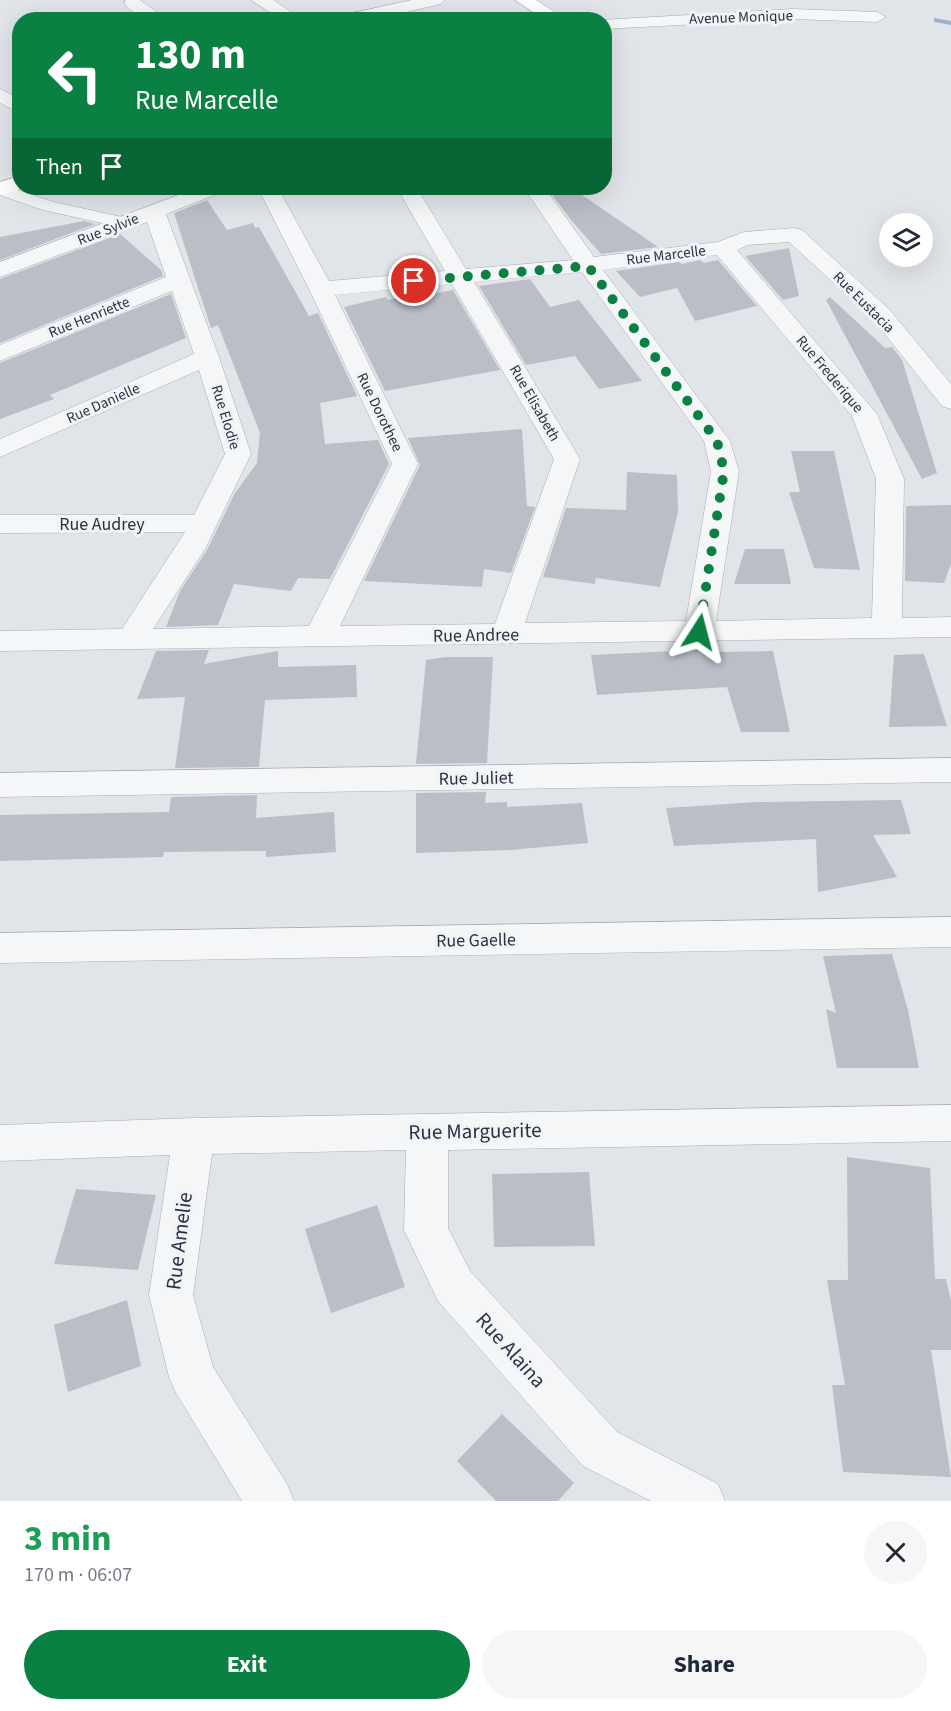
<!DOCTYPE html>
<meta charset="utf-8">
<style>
body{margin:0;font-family:"Source Sans 3",sans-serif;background:#f6f6f7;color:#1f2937;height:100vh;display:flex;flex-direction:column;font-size:22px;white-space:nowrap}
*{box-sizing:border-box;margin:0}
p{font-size:20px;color:#747a83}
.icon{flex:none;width:33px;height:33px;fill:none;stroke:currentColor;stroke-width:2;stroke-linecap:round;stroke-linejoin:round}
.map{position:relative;height:1501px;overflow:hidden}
.side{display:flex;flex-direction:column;background:#fff;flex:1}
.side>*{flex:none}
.guide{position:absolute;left:12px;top:12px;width:600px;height:183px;border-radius:24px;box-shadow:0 6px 24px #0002;background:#0b8043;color:#fff;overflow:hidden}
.controls{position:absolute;left:879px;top:213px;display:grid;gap:12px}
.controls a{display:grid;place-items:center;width:54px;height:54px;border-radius:50%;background:#fff;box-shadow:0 6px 24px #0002;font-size:30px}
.pin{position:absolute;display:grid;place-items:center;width:51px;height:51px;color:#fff;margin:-26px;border:3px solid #fff;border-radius:50%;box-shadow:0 2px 6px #0007}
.me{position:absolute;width:66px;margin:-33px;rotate:9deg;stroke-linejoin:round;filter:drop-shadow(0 0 4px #0008)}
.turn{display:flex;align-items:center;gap:21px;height:126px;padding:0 24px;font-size:27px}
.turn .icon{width:78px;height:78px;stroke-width:2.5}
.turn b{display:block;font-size:42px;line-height:51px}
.then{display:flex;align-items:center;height:57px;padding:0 24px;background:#0003;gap:12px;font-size:22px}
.round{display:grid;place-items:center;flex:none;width:63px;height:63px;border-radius:32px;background:#f6f6f7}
.headline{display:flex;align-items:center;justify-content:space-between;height:102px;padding:0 24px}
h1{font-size:36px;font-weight:700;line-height:45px;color:#1e9e55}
.primary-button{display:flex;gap:12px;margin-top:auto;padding:12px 24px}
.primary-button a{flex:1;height:69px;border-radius:36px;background:#0b8043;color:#fff;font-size:24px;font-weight:700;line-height:69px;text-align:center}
.primary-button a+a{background:#f6f6f7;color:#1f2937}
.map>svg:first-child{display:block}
</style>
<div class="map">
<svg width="951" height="1501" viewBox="0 0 951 1501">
<rect width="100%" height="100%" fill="#e1e5ea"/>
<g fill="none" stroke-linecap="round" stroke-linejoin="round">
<polygon fill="#9db2ca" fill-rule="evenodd" points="934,18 951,21 951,25 934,22"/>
</g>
<g fill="#b9bec7">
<polygon points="547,188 572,188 658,247 601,254 571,220"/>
<polygon points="207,200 227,230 253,223 255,228 259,227 309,316 318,313 357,396 320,403 325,444 378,440 389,464 330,579 298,578 291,591 234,584 218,625 166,627 180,591 207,550 235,493 257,463 260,433 218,325 211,328 174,213"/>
<polygon points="84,221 95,224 0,260 0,237"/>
<polygon points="120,234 161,270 163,276 0,343 0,279"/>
<polygon points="789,248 799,296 783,300 745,256"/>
<polygon points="700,260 704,263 718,260 757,306 695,321 677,288 640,297 616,271 679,262 682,264"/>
<polygon points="530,279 550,307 579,300 642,381 599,389 575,356 526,365 479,286"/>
<polygon points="453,290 500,370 385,391 344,307 386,297 388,300 430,292 432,294"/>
<polygon points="171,294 186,338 50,395 54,399 0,419 0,363"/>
<polygon points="830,297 885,348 892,347 902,360 937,473 922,479 826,300"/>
<polygon points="522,429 527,506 535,507 511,573 484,569 482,587 364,581 420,465 408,438"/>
<polygon points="791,451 834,451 860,570 814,568 789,492 800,492"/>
<polygon points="627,472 677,475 678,512 660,587 596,578 595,584 543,577 566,508 626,510"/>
<polygon points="951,505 951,564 944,583 905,581 906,506"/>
<polygon points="745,549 784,549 791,584 734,584"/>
<polygon points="715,649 716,652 773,651 790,732 741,732 727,687 597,695 591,655"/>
<polygon points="209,650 204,664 278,651 278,667 356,665 357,697 265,700 259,767 175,768 185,697 137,699 156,651"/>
<polygon points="924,654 947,726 889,727 894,655"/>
<polygon points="446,657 493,657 487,763 416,764 426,660"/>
<polygon points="486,792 485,803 507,802 507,807 582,803 588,843 510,850 416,853 416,793"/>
<polygon points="257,795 256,818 334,812 336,852 266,857 266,851 164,852 163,857 0,861 0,815 169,812 171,797"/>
<polygon points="901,800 911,834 873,835 897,877 818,892 816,839 674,846 666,808 758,802"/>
<polygon points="892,954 908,1010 919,1068 837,1068 826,1009 836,1013 823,956"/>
<polygon points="847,1157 930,1168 935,1279 946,1279 951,1301 951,1350 931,1350 951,1477 843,1472 832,1385 845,1385 827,1280 848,1280"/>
<polygon points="589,1172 595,1246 494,1247 492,1174"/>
<polygon points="76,1189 156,1195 138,1270 54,1264"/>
<polygon points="377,1205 405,1287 331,1313 305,1229"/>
<polygon points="127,1300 141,1366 68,1392 54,1325"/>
<polygon points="502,1414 574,1483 558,1501 496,1501 457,1461"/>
</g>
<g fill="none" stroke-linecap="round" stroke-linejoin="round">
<defs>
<polygon id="lane" points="0,184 54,202 131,219 134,223 125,228 43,210 0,195"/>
<g id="street">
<path d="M 126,0 L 140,0 L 168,20 C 151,20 136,18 124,3 Z"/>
<polygon points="251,0 273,0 304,20 282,20"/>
<polygon points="412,0 444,0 441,4 371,20 337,20 339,16"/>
<polygon points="793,9 877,12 886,17 877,22 793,19 604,29 604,20 601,20"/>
<polygon points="0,89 20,99 20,113 0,103"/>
<path d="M 197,188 L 226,188 L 222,192 L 166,214 L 219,357 L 251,454 L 205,549 L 153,629 L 309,626 L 392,464 L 309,289 L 258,188 L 278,188 L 329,281 L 445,271 L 397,188 L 417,188 L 466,269 L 573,260 L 524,188 L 545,188 L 594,257 L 718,242 L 744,232 L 794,228 L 802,230 L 889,309 L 951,384 L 951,409 L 942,406 L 873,319 L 789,242 L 748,245 L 737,250 L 877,414 L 904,479 L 902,618 L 951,617 L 951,637 L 0,651 L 0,631 L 122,629 L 185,532 L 0,533 L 0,515 L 194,515 L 225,454 L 199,370 L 0,457 L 0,439 L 194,354 L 172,291 L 0,361 L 0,345 L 166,277 L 147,222 L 0,277 L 0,262 ZM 717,255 L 852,416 L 876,479 L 872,618 L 716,621 L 739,471 L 730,441 L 603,270 ZM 582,272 L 704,441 L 711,471 L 686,621 L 525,623 L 580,459 L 474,282 ZM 452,284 L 554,459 L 495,624 L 340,626 L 418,464 L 335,295 Z"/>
<polygon points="951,758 951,782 0,797 0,773"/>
<polygon points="951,917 951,947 0,963 0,933"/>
<polygon points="951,1105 951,1141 448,1150 448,1228 470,1271 617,1432 718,1484 725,1501 651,1501 583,1466 438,1301 404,1230 406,1150 212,1154 193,1295 213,1367 287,1484 294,1501 242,1501 176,1393 169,1377 149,1295 170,1155 0,1161 0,1125 194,1118"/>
</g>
<g id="secondary">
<polygon points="515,0 536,0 567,20 545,20"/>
<polygon points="20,176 20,188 24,188 0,195 0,182"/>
</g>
</defs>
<use href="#lane" stroke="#a6acb4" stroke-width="1"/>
<use href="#street" stroke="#a6acb4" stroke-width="1"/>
<use href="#secondary" stroke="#a6acb4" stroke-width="1"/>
<use href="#lane" fill="#f4f6f8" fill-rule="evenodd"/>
<use href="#street" fill="#f4f6f8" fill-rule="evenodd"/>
<use href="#secondary" fill="#fff" fill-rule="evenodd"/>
</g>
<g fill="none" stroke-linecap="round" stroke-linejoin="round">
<polyline stroke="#0b8043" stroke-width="10" stroke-dasharray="0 18" points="414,281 588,266 717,441 724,471 699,632"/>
</g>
<g text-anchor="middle" stroke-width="6" stroke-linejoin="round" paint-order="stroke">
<g font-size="15" fill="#2a3242" stroke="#f1f4f7">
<text transform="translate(741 17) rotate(-2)" y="5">Avenue Monique</text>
<text transform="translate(108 229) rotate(-21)" y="5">Rue Sylvie</text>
<text transform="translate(666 255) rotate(-7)" y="5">Rue Marcelle</text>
<text transform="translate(864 302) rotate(45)" y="5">Rue Eustacia</text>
<text transform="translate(89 317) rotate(-22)" y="5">Rue Henriette</text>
<text transform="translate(830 374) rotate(50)" y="5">Rue Frederique</text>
<text transform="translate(103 403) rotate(-24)" y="5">Rue Danielle</text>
<text transform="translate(535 403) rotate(60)" y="5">Rue Elisabeth</text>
<text transform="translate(380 412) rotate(64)" y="5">Rue Dorothee</text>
<text transform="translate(226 417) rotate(73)" y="5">Rue Elodie</text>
</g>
<g font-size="18" fill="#2a3242" stroke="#f1f4f7">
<text x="102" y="530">Rue Audrey</text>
<text transform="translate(476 635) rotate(-1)" y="6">Rue Andree</text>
<text transform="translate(476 778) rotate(-1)" y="6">Rue Juliet</text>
<text transform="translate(476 940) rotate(-1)" y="6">Rue Gaelle</text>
</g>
<g font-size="21" fill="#2a3242" stroke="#f1f4f7">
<text transform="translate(475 1131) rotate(-1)" y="7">Rue Marguerite</text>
<text transform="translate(179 1241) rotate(-83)" y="7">Rue Amelie</text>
<text transform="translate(511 1350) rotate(48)" y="7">Rue Alaina</text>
</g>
</g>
</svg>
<div class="controls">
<a><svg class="icon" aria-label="layers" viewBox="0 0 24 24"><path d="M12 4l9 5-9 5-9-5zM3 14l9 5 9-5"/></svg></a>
</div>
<div class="pin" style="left:414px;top:281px;background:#d93025"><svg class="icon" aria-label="arrive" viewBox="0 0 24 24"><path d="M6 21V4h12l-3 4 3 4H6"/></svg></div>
<svg class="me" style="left:699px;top:632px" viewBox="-20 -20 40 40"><path d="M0-17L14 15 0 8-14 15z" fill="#0b8043" stroke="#fff" stroke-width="4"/></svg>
<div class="guide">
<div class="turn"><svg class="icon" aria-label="left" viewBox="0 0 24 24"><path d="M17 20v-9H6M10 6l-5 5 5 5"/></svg><div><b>130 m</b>Rue Marcelle</div></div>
<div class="then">Then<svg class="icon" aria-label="arrive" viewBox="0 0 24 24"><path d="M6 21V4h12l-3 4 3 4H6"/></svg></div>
</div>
</div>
<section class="side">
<div class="headline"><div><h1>3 min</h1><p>170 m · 06:07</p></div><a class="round"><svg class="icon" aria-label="close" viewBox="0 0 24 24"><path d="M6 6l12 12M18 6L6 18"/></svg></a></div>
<div class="primary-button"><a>Exit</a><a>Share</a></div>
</section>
